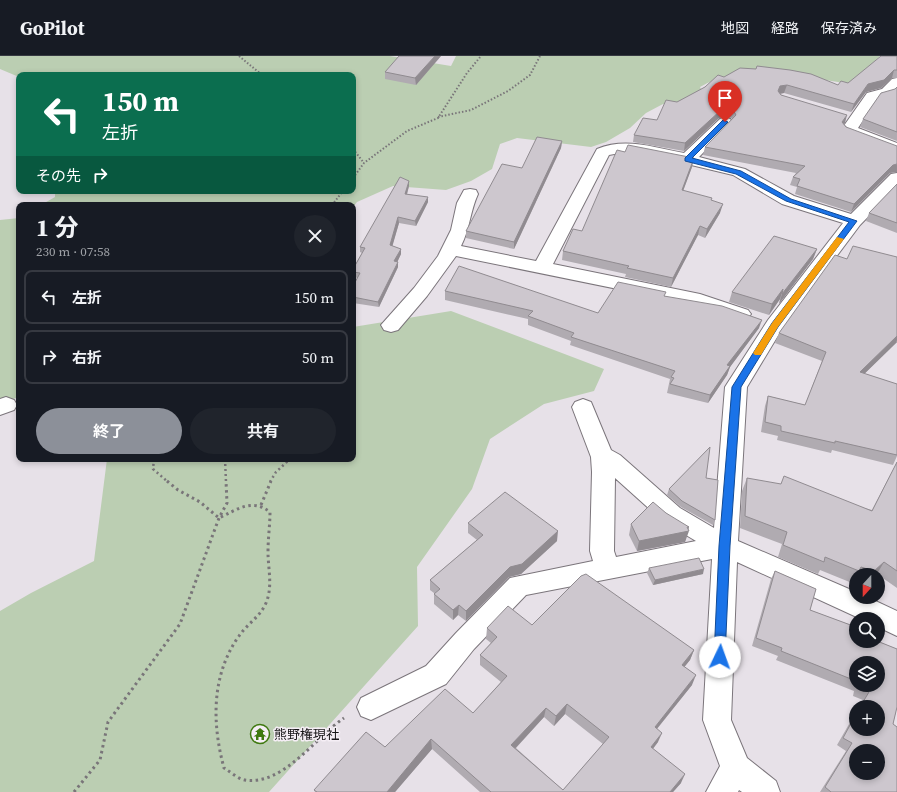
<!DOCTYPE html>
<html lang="ja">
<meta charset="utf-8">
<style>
body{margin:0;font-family:"Source Serif 4","Noto Sans JP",serif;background:#20242c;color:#f1f3f6;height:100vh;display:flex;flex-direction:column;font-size:15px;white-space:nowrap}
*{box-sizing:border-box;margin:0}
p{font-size:13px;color:#9ea1a6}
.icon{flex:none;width:22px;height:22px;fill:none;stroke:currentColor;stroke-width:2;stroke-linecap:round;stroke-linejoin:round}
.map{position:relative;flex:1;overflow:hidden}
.drawer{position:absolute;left:16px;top:146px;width:340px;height:260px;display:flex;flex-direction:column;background:#171b24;border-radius:8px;box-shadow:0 2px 6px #0003}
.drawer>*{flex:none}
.guide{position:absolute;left:16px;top:16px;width:340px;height:122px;border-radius:8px;box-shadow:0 2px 6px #0003;background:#0b6e4f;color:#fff;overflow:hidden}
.needle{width:26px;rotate:201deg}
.fabs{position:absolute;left:849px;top:512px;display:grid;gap:8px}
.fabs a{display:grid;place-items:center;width:36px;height:36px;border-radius:50%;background:#171b24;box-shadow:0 2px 6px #0003;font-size:20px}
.pin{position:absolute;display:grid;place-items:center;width:34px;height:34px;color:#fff;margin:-41px -17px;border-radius:50% 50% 50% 0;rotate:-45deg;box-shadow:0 0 4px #0007}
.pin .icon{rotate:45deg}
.me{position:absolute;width:44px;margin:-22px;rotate:3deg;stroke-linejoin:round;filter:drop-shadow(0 0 3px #0008)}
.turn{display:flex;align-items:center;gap:14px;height:84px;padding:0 20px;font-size:18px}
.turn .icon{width:52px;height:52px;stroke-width:2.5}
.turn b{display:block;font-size:28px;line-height:34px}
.then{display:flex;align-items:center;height:38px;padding:0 20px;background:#0003;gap:8px;font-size:15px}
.round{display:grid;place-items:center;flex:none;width:42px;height:42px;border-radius:21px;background:#20242c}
.head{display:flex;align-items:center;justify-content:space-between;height:68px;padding:0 20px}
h1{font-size:24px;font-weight:700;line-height:30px}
.cta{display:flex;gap:8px;margin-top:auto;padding:8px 20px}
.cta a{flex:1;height:46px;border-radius:24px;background:#8c9099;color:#fff;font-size:16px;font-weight:700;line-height:46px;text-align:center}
.cta a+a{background:#20242c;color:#f1f3f6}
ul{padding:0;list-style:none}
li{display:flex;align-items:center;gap:12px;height:54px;margin:0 8px 6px;padding:0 12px;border:2px solid #363941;border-radius:8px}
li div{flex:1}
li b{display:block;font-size:15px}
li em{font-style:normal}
header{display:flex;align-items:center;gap:24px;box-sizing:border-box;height:56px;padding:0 20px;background:#171b24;border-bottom:1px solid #363941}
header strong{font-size:19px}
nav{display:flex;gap:22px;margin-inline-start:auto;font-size:14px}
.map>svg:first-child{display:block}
</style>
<header>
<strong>GoPilot</strong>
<nav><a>地図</a><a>経路</a><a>保存済み</a></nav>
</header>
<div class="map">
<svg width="897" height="736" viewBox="0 0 897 736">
<rect width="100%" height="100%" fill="#e7e1e8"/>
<g fill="#bbceb2">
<path d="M 0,0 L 390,0 L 451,10 L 456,0 L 880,0 L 852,28 C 802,22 746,4 700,31 L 704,39 L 740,57 L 715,62 L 677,50 L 663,48 L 646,57 L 630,72 L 606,86 L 591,91 L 517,82 L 500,88 L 492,113 L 471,125 L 446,134 L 393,130 L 357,146 L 353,151 L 353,149 L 41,149 L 55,141 L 55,135 L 353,135 L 353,19 L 19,19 L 19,21 L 0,13 Z"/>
<polygon points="19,162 19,341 0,347 0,164"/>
<polygon points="451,255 604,313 594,335 544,348 490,383 472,433 417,511 418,570 269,736 0,736 0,555 31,537 94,505 107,403 353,403 353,271"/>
</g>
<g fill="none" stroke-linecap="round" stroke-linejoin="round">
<defs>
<g id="minor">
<polygon points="897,22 897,34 892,39 877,43 858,72 897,87 897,98 844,77 841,74 867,37 882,33 892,23"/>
<path d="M 725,61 L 730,63 L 733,66 L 699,101 L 745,113 L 794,140 L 851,158 L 891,118 L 897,117 L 897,131 L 860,169 L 782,273 L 747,331 L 738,485 L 856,536 L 856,541 L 867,541 L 897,555 L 897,580 L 878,571 L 878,563 L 861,563 L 737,506 L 731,664 L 747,702 L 776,725 L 780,736 L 742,736 L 739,734 L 738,736 L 706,736 L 720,710 L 703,664 L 712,503 L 526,539 L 474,593 L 446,628 L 371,664 L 361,660 L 357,651 L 361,642 L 426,610 L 456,577 L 510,522 L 593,505 L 590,495 L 592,416 L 591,401 L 572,351 L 575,346 L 583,343 L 591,346 L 611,394 L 620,399 L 680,452 L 714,472 L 725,331 L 768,264 L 843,167 L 782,148 L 733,119 L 687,108 L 625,96 L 609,99 L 553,208 L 700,238 L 748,254 L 751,258 L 748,262 L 741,264 L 696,249 L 456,200 L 427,240 L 398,274 L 391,276 L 384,274 L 381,269 L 414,232 L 438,200 L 451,174 L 457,147 L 464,134 L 470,133 L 476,134 L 478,138 C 470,155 470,173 461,190 L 536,205 L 597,93 C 626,81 655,92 684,97 L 720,63 ZM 615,422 L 664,466 L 696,485 L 616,501 L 614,495 Z"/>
<polygon points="6,341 14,344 17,349 14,354 0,359 0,343"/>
</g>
</defs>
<use href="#minor" stroke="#7b757b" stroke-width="2"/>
<g stroke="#797579" stroke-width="2" stroke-dasharray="1.5 2" stroke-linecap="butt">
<polyline points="239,0 262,19"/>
<polyline points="438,61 471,54 508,35 530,19 540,0"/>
<polyline points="353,93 364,107"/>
<polyline points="353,122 364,107 407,75 438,62 467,17 481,0"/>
<polyline points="332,149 343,135"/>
</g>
<g stroke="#797579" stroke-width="2.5" stroke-dasharray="2 3" stroke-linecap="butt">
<polyline points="154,403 153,413 168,426"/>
<polyline points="225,403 226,426"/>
<polyline points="270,426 276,416 290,403"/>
</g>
<g stroke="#797579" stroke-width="3" stroke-dasharray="2.5 3.5" stroke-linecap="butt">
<path d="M 167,425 L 178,434 L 200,446 L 219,462 C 238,453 252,442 270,456 C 270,469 268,482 268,496 C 268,513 273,530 266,547 C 260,561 247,568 239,580 C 211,619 212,668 224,712 C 231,716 238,723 245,724 C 283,730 316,681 344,662"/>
<polyline points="261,449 271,425"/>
<polyline points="74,736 100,704 108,666 180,568 219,462 227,447 226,425"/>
</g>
<use href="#minor" fill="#fff" fill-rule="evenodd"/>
</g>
<g fill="#b0abb1" fill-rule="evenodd">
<polygon points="441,0 416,29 385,23 385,16"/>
<polygon points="897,0 897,22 892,22 881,32 866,36 851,56 784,37 780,38 781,39 845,67 844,68 890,117 851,156 795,138 797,131 790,129 793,121 796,117 703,99 705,91 732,63 731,62 726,60 719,62 684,95 633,86 634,79 657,64 677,46 724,21 838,29 848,27"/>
<polygon points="897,31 897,85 860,71 863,63"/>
<polygon points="562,85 561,92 514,193 466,182 466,175 522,112"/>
<polygon points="692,111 683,135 711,144 720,157 705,182 698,179 671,231 625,221 626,218 562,204 563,195 582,175"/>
<polygon points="897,128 897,177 866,165 869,157"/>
<polygon points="409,130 407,139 428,146 416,170 399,167 392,190 401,198 397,206 398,211 379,251 353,247 353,230 358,222 353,221 353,213 362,197 360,196 360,191"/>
<polygon points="817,193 813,203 779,248 780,243 769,259 729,246 732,236"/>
<polygon points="445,235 598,257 665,240 759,272 730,311 727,319 708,347 667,337 670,323 570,289 571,285 528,269 528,263 445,244"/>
<polygon points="897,247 897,287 896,287 864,318 897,328 897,400 893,409 832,394 831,397 777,384 778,380 761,376 765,350 768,340 805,349 822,305 775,287 779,277"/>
<polygon points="897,406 897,532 877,518 875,519 856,519 856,523 854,523 852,527 820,514 818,518 778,501 782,488 740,472 742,435 747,422 872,454"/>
<polygon points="706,422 715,464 713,469 681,451 667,439 669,433"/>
<polygon points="666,457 688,474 685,486 637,495 629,479 631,468"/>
<polygon points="468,467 557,485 521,518 509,521 466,565 458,559 453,564 434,548 434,537 430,534 430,524 477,484 468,477"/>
<polygon points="649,512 703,518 653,529 647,517"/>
<path d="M 775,515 L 816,533 L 810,554 L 856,571 L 856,585 L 877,585 L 897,593 L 897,651 L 893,668 L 897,671 L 897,736 L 820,736 L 846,695 L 837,689 L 856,656 L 856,673 L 878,673 L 878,651 L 859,651 L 863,644 L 853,640 L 854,635 L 776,604 L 778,600 L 752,590 L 771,523 ZM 856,607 L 878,607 L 878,629 L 856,629 ZM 856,695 L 878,695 L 878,717 L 856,717 Z"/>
<path d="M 532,569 L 694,594 L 690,604 L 684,611 L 692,629 L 657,673 L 658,686 L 653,693 L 681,727 L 673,736 L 480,736 L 432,693 L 395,736 L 315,736 L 314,734 L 385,691 L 473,657 L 501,626 L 480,609 L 480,599 L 491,587 L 486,583 L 487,572 ZM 565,658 L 603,688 L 563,734 L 516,692 L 544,661 L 554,670 Z"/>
</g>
<g fill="#908b90">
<polygon points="435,0 441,0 416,29 415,22"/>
<polygon points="894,14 892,22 881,32 866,36 851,56 854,48 868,28"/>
<polygon points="787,29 784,37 778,38 778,35 780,30"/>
<polygon points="727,52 726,60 719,62 684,95 685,87 721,54"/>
<polygon points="847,59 845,67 840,74 842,66"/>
<polygon points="562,85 561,92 514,193 514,186"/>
<polygon points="694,102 692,111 680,143 682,134"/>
<polygon points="897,108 897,116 890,117 851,156 854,148 893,109"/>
<polygon points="409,125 409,130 405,144 405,138"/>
<polygon points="428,141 428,146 416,170 415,165"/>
<polygon points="723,148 720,157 705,182 707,173"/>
<polygon points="398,161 399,167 391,195 390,189"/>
<polygon points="700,170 698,179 671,231 673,222"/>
<polygon points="401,193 401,198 395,211 394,205"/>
<polygon points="817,193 813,203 779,248 782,238"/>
<polygon points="398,206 398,211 379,251 378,246"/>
<polygon points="783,233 780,243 769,259 772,248"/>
<polygon points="762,264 759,272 730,311 727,319 708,347 710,339 727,309"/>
<polygon points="897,280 897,284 896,287 856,326 860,316"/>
<polygon points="689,471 688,476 689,475 685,486 637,495 639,485"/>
<polygon points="558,475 557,485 521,518 509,521 466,565 466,555 510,511"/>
<polygon points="884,506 877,518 875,519 872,519 874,515"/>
<polygon points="704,513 703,518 653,529 655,524"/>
<polygon points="459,549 458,559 453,564 453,554"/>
<polygon points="694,594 690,604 678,619 682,609"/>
<polygon points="696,619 692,629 651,680 655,671"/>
<polygon points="567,648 565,658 554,670 556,660"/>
<polygon points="546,652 544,661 510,698 511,689"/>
<polygon points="662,677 658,686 647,700 651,691"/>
<polygon points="431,683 432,693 395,736 387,736"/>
<polygon points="685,718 681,727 673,736 670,736"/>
</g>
<g fill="#cdc7ce" stroke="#908b90" fill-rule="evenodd">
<polygon points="399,0 435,0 415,22 385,16"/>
<polygon points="881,0 897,0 897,14 894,14 884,24 868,28 854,48 787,29 780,30 778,35 781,39 847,59 842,66 846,71 897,90 897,108 893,109 854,148 797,130 800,123 793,121 805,110 705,91 736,59 733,54 727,52 721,54 685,87 634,79 643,62 657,64 666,44 677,46 705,31 718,19 724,21 740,12 756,13 757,10 790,14 811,18 838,29 841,25 848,27"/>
<polygon points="897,31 897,76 863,63 881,37 895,33"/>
<polygon points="537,81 562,85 514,186 466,175 502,108 522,112"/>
<polygon points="628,89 694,102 682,134 712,142 711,144 723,148 707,173 700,170 673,222 627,212 629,210 563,195 573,173 582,175 617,94 625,96"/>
<polygon points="400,121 409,125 405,138 428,141 415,165 398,161 390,189 401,193 394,205 398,206 378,246 353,241 353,230 360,217 353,216 353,213 365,192 360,191"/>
<polygon points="897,128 897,167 869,157"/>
<polygon points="774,180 817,193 782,238 783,233 772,248 732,236"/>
<polygon points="853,190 897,201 897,280 860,316 897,328 897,399 835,385 835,387 781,375 781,370 765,366 768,340 805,349 826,296 779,277 835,199 847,203"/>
<polygon points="459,210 598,257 618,226 666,236 664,240 722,250 762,264 727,309 730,310 710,339 670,328 674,322 671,321 675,315 571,281 574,277 528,260 533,255 445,235"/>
<polygon points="710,391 706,422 718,424 715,464 682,445 669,433"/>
<polygon points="897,406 897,515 884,506 874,515 861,511 859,515 825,501 824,506 783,489 787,476 745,460 747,422 781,428 784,420 872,455"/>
<polygon points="505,436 558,475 522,508 510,511 466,555 459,549 453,554 434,538 440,533 430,524 483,479 468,467"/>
<polygon points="653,446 666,457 689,471 687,471 689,475 639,485 631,468"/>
<polygon points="699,502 704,513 655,524 649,512"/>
<path d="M 775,515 L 816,533 L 810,554 L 856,571 L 856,585 L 877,585 L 897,593 L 897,651 L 893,668 L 897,671 L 897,736 L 831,736 L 825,731 L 852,687 L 843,682 L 856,658 L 856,673 L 878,673 L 878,651 L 860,651 L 869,636 L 858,632 L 859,629 L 878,629 L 878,607 L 856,607 L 856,625 L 781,595 L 782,592 L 756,582 ZM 856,695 L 878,695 L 878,717 L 856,717 Z"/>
<path d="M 586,518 L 694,594 L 682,609 L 696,619 L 655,671 L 662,677 L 651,691 L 685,718 L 670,736 L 491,736 L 431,683 L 387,736 L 317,736 L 314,734 L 366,676 L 385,691 L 445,633 L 473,657 L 507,620 L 480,599 L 497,581 L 487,572 L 508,550 L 532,569 L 581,520 ZM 567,648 L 609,681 L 563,734 L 511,689 L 546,652 L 556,660 Z"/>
</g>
<polygon fill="#1a73e8" stroke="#114b97" points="723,64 728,66 692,102 741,115 791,143 857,165 778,271 741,331 730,490 725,601 724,604 720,606 716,604 714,601 719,490 732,331 772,267 849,166 786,145 736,118 685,105 685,102"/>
<polygon fill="#f59e0b" points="837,181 844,183 778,271 761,299 755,299 753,297 772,267"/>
<defs>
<symbol id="temple-ring" viewBox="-11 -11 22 22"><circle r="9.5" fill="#f5eef5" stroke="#3f7910" stroke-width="1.5"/><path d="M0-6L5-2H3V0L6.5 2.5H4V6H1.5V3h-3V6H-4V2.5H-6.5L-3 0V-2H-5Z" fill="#3f7910"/></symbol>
</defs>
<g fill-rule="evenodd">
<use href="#temple-ring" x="249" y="667" width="22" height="22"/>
</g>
<g text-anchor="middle" stroke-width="3" stroke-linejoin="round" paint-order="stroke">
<g font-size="13" fill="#161416" stroke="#f5eef5" text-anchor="start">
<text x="274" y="683">熊野権現社</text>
</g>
</g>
</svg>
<div class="fabs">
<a><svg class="needle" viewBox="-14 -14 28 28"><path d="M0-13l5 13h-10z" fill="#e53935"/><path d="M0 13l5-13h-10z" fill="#9ea1a6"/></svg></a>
<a><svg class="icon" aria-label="search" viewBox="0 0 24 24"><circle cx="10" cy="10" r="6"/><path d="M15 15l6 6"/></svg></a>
<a><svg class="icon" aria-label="layers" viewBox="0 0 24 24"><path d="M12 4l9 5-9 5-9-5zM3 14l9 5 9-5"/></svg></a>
<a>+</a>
<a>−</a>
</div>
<div class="pin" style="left:725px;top:66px;background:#d93025"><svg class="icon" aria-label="arrive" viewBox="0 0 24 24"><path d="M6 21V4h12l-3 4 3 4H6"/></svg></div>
<svg class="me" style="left:720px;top:601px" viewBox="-20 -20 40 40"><circle r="19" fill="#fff"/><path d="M0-13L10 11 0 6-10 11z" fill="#1a73e8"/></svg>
<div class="guide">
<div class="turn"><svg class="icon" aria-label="left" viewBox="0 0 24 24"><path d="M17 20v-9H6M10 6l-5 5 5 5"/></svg><div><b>150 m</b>左折</div></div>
<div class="then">その先<svg class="icon" aria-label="right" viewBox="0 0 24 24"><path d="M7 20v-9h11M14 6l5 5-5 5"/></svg></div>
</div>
<section class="drawer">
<div class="head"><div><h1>1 分</h1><p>230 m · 07:58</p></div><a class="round"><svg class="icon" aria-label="close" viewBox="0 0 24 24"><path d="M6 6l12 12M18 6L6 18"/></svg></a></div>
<ul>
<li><svg class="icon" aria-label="left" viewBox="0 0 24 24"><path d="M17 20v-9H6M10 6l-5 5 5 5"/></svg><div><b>左折</b></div><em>150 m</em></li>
<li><svg class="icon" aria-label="right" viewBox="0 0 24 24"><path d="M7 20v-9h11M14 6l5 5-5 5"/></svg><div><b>右折</b></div><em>50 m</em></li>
</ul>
<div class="cta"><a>終了</a><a>共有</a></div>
</section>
</div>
